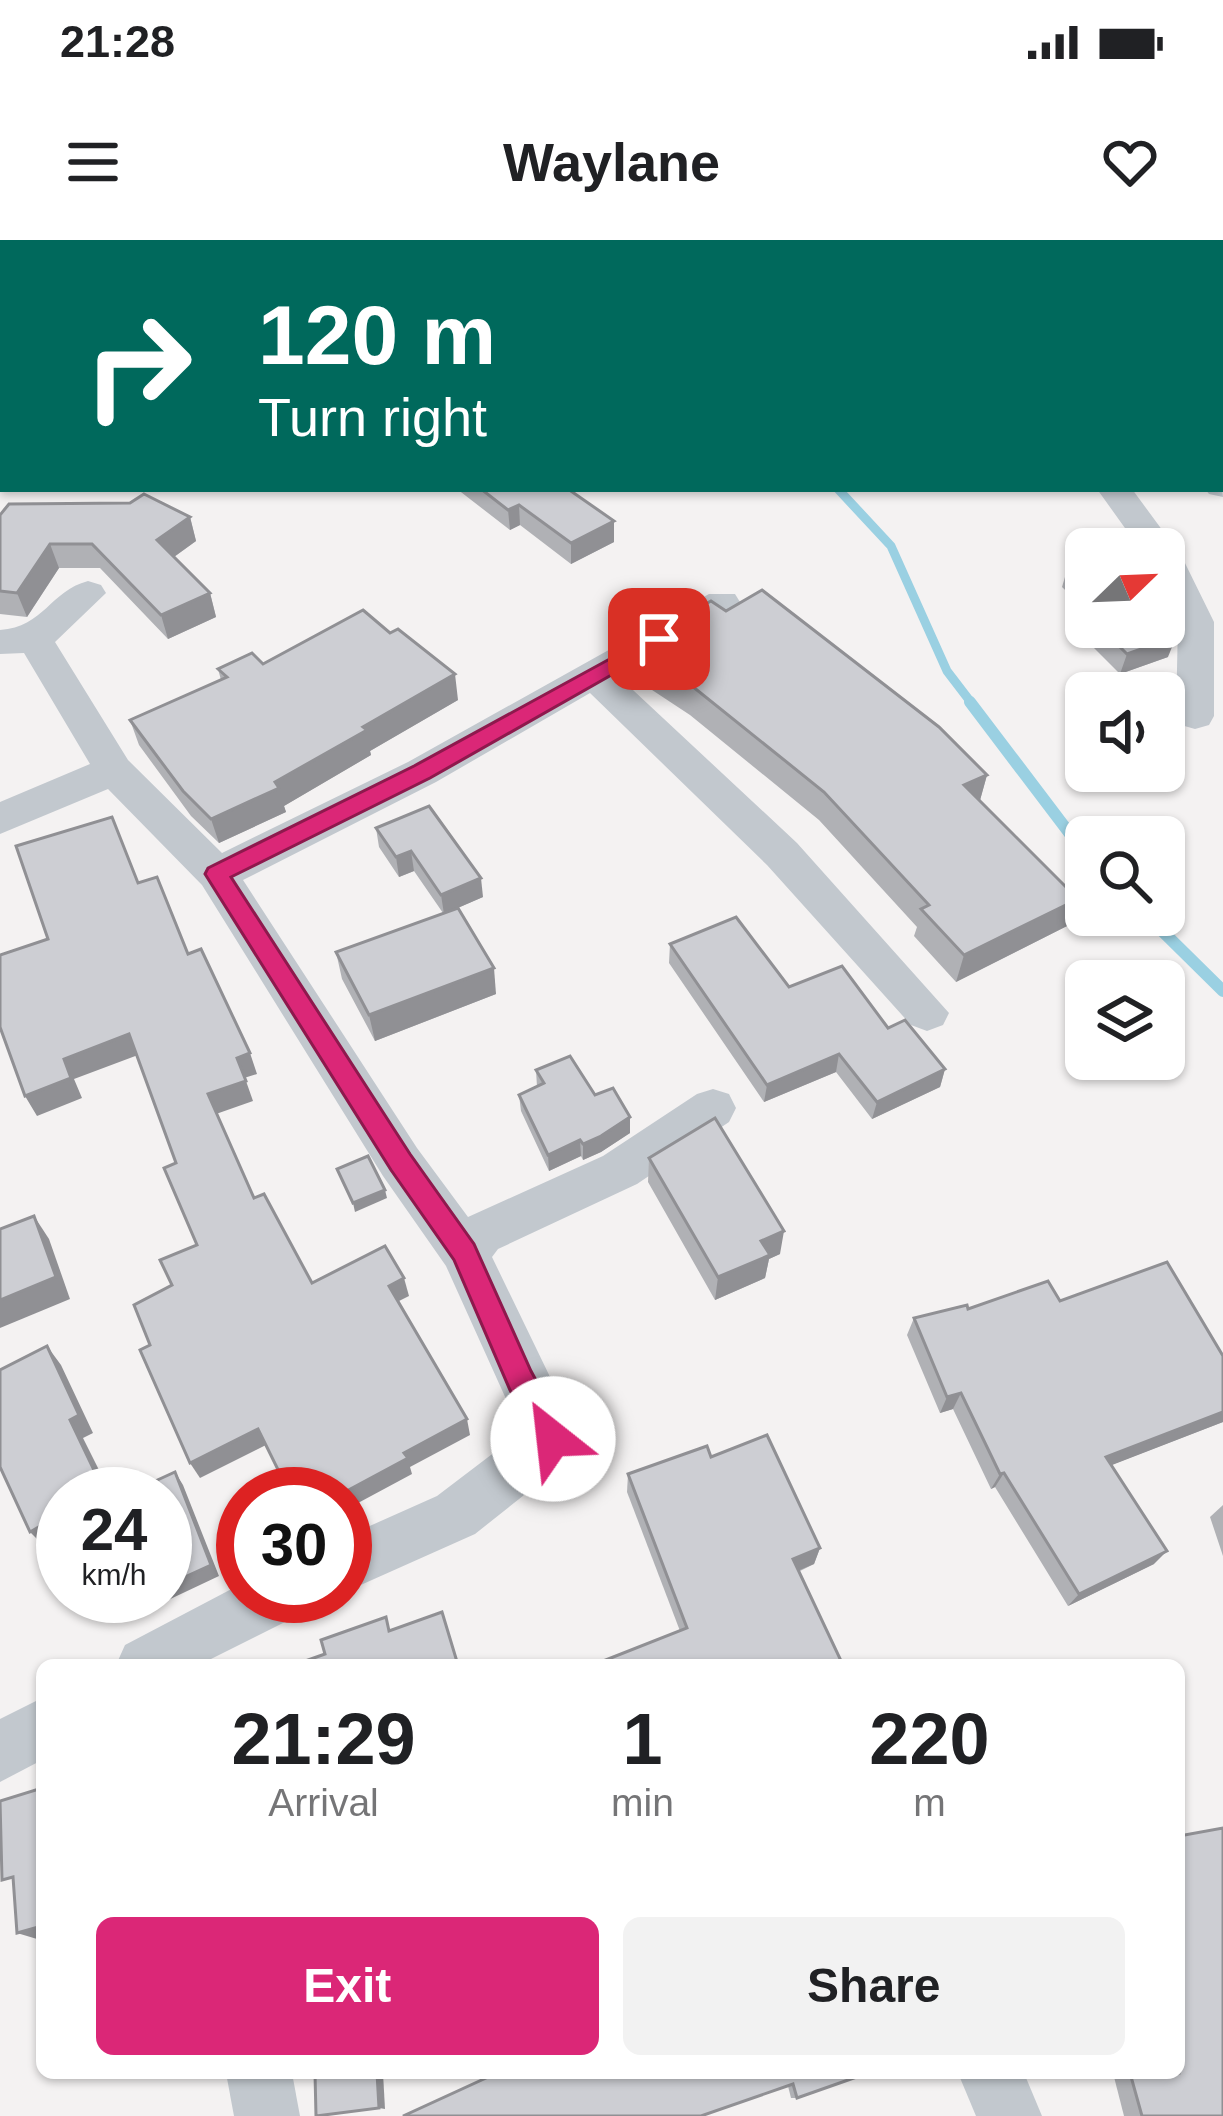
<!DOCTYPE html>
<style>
body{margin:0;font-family:Arial,sans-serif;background:#f2f2f2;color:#202124;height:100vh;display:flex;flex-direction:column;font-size:45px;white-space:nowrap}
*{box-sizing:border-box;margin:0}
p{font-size:39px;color:#757577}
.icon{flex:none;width:66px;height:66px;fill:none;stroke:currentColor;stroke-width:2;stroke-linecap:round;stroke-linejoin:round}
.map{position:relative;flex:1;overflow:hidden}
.drawer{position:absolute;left:36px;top:1419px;width:1149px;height:420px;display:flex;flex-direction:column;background:#fff;border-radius:18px;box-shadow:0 3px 9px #0004}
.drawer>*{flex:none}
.banner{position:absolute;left:0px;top:0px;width:1224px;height:252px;box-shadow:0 3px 9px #0004;background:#00695c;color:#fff;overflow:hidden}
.needle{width:78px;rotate:67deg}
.controls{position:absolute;left:1065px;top:288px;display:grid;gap:24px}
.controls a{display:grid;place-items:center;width:120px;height:120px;border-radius:18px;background:#fff;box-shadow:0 3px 9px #0004;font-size:60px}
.speed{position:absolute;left:36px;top:1227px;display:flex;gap:24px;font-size:60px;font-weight:700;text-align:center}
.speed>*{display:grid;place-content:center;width:156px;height:156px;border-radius:50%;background:#fff;box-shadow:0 3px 9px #0004;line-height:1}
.speed small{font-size:30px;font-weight:400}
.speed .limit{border:18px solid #d22;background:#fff;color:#111}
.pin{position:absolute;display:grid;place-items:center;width:102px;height:102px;color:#fff;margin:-51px;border-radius:24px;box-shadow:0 6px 18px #0006}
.me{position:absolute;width:132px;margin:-66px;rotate:331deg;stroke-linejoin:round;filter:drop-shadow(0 0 9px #0008)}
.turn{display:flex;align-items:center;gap:42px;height:252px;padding:0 60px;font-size:54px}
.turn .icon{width:156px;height:156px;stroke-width:2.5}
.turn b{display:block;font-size:84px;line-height:102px}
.eta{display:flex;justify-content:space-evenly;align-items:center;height:204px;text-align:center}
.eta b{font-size:72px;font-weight:800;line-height:84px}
.action{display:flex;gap:24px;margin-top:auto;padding:24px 60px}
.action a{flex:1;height:138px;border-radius:18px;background:#db2777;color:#fff;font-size:48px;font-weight:800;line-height:138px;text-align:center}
.action a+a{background:#f2f2f2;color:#202124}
.status{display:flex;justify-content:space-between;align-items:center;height:84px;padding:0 60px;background:#fff;direction:ltr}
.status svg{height:33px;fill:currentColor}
header{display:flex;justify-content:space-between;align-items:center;height:156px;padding:0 60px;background:#fff;font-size:54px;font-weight:800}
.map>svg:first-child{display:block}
</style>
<div class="status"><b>21:28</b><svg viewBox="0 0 49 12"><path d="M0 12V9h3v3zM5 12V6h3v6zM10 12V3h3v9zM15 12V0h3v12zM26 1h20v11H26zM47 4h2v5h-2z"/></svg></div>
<header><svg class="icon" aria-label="menu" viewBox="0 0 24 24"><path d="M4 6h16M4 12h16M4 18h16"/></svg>Waylane<svg class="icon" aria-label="heart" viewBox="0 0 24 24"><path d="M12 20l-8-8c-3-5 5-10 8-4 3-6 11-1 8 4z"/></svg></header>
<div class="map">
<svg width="1223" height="1876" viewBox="0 0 1223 1876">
<rect width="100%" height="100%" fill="#f4f2f2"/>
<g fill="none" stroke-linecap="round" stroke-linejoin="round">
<polyline stroke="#9ad0e2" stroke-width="9" points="838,249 891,306 947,431 973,465"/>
<g stroke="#9ad0e2" stroke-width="12">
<polyline points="970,462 1086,615"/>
<polyline points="1146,675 1223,751"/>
</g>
<g fill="#c2c8ce" fill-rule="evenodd">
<polygon points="647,0 769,0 767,3 649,3"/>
<polygon points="796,0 831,0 833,3 798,3"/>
<polygon points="938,0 974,0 936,3"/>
<polygon points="992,0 1027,0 1029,3 994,3"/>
<rect x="1221" y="54" width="2" height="19"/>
<polygon points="1221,237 1223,257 1209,254 1205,249 1221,249"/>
<polygon points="1097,249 1132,249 1182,317 1214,382 1214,476 1209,485 1195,489 1181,485 1176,476 1178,382 1164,354 1164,309 1140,309"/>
<path d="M 88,341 L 101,345 L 106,353 L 55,402 L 128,520 L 222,613 L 408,522 L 709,354 L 735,354 L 740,362 L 735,370 L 619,437 L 797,603 L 949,773 L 943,785 L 927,791 L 911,785 L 767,625 L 590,453 L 436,542 L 243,640 L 417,908 L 468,977 L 603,916 L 697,854 L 713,849 L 729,854 L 736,868 L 729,882 L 637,944 L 498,1009 L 492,1017 L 580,1199 L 572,1217 L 475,1294 L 345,1352 L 345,1297 L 437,1256 L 521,1192 L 446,1026 L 383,936 L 202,645 L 108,549 L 0,594 L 0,562 L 90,524 L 24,413 L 0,414 L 0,390 C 44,387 50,351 88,341 Z"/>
<polygon points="243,1343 243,1356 305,1356 297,1376 199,1425 116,1425 125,1405"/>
<polygon points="42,1458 42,1520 0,1542 0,1479"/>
<polygon points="226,1833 292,1833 300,1876 234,1876"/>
<polygon points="958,1833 1024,1833 1042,1876 976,1876"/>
</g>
</g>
<g fill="#b0b1b5">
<polygon points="1117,0 1223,0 1221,3 1116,3"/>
<polygon points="457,249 568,249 614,302 571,324 520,285 510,290"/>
<polygon points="0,275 190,277 196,301 174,317 210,353 216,377 168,399 100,328 59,328 27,377 0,374"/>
<polygon points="1086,320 1086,370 1062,347 1068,327"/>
<polygon points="726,371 987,535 980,560 1078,659 1067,686 956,742 914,696 917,687 819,580 690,475 646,446 647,417 678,399 679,379"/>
<polygon points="1094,387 1164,387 1168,417 1120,434 1089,403"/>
<polygon points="263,424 458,460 370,511 371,515 284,566 286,572 219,603 191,576 139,505 130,480 221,440 218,429"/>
<polygon points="376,588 483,657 455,669 496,754 375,801 342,739 336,712 443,673 414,631 399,637 379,607"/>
<polygon points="670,704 789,747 888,788 945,829 940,847 872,879 836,832 764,862 669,723"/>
<polygon points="536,830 595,855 630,893 601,912 583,920 581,916 549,931 521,871 519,855 537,847"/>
<polygon points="649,918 780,1014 769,1019 765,1038 715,1060 648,942"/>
<polygon points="1060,1061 1223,1116 1223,1182 1111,1225 1154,1324 1068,1366 995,1247 991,1249 953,1169 940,1173 907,1095 914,1078 968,1069"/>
<polygon points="711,1217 820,1308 814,1324 680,1391 627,1252 628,1234"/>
<polygon points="1223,1265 1223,1316 1210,1277"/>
<polygon points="868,1833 797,1858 791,1858 788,1846"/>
<polygon points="1113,1833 1179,1833 1223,1876 1124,1876"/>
</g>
<g fill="#909094">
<polygon points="519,265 520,285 510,290 508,270"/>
<polygon points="190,277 196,301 164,324 157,300"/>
<polygon points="614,281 614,302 571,324 571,303"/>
<polygon points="50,304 59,328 27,377 17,353"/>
<polygon points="210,353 216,377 168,399 161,375"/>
<polygon points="1176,397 1168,417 1120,434 1127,414"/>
<polygon points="455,434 458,460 370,511 371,515 284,566 286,572 219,603 211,579 363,487"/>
<polygon points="987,535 979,564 964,545"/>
<polygon points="411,611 414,631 399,637 396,617"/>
<polygon points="481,638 483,657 444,674 441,655"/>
<polygon points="1078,659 1067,686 956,742 964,715"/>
<polygon points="494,728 496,754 375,801 369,775"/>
<polygon points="129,794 138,815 74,839 82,858 37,876 25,856 64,819"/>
<polygon points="250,813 257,834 244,838 237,818"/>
<polygon points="839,814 836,832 764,862 767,845"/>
<polygon points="945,829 940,847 872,879 877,862"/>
<polygon points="246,841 253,861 216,874 208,854"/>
<polygon points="630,877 630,893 601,912 583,920 583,904"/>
<polygon points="580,900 581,916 549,931 548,915"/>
<polygon points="385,950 387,958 355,972 353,963"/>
<polygon points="34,976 49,999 70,1059 0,1088 0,1060"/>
<polygon points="784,991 780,1014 769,1019 765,1038 715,1060 718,1037 761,1001"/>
<polygon points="404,1038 409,1056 393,1064 389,1046"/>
<polygon points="47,1106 61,1125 93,1193 83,1198 111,1254 98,1254 70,1180"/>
<polygon points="961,1153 953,1169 940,1173 947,1157"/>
<polygon points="1223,1172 1223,1182 1094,1232 1106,1217"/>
<polygon points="467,1179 470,1195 410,1227 412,1234 345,1270 345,1254 341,1254 404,1213"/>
<polygon points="258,1189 266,1205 200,1238 190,1223"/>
<polygon points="175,1232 183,1245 219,1336 147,1370 138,1359 144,1356 165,1356"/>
<polygon points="1004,1233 995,1247 991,1249 1000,1234"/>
<polygon points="63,1273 63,1297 45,1307 30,1292"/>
<polygon points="820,1308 814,1324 788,1335 793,1319"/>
<polygon points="1167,1311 1154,1324 1068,1366 1079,1354"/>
<polygon points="42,1686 42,1698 37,1699 17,1693"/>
<polygon points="377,1833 383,1833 385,1869 379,1868"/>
</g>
<g fill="#cdced3" stroke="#909094" stroke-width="3">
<polygon points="1148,0 1223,0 1223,14 1221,20 1221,3 1164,3"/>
<polygon points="481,249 568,249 614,281 571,303 519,265 508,270"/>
<polygon points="144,254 190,277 157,300 210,353 161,375 92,304 50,304 17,353 0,351 0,275 9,264 130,263"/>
<polygon points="1086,320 1086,344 1068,327"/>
<polygon points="762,350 939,487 987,535 964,545 1078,659 964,715 921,669 929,665 824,552 692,446 647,417 694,390 679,379 711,361 726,371"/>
<polygon points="363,370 390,393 398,389 455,434 363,487 367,490 275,542 279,548 211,579 183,551 130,480 227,437 218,429 252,413 263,424"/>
<polygon points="1164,386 1176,397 1127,414 1100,387"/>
<polygon points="429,566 481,638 441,655 411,611 396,617 376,588"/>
<polygon points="112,577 138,643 157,637 188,714 201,709 250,813 237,818 246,841 208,854 254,958 264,954 312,1043 385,1006 404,1038 389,1046 467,1179 404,1213 408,1218 341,1254 290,1254 258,1189 190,1223 140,1110 150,1105 134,1065 172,1045 160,1020 197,1005 164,928 176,923 129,794 64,819 71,838 25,856 0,787 0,715 48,699 16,606"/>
<polygon points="458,668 494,728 369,775 336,712"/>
<polygon points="736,677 789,747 842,726 888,788 905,780 945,829 877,862 839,814 767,845 670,704"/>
<polygon points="570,816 595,855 613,848 630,877 601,896 583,904 580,900 548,915 519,855 544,843 536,830"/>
<polygon points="715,878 784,991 761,1001 770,1015 718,1037 649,918"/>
<polygon points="368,916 385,950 353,963 337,929"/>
<polygon points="34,976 56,1037 0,1060 0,989"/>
<polygon points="1167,1022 1223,1116 1223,1172 1106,1217 1167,1311 1079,1354 1004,1233 1000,1234 961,1153 947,1157 914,1078 967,1065 968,1069 1048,1041 1060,1061"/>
<polygon points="47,1106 79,1175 70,1180 104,1251 98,1254 63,1254 63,1273 30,1292 0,1227 0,1130"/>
<polygon points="767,1195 820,1308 793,1319 843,1425 593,1425 687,1388 628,1234 707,1206 711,1217"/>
<polygon points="175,1232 211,1325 165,1346 165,1254 127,1254"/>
<polygon points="442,1372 458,1425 294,1425 325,1414 321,1400 386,1377 389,1391"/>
<polygon points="42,1548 42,1686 17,1693 13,1637 2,1640 0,1561"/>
<polygon points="1223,1588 1223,1876 1142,1876 1130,1833 1179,1833 1179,1596"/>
<polygon points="315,1833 377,1833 379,1868 316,1876"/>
<polygon points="497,1833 868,1833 797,1858 793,1844 701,1876 403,1876"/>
</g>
<polygon fill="#db2777" stroke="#8e194d" stroke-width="3" points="659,392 666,394 666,404 430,538 231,637 410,914 474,1004 531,1131 568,1199 563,1209 553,1213 542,1209 510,1150 454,1020 391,930 205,634 208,628 414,526"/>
</svg>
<div class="controls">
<a><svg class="needle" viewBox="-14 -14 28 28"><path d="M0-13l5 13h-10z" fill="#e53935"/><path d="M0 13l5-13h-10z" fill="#757577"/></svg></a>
<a><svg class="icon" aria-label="sound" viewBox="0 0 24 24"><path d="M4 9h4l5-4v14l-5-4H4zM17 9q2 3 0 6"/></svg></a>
<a><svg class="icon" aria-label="search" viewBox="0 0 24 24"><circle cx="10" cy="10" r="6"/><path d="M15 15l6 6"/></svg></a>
<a><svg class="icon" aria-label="layers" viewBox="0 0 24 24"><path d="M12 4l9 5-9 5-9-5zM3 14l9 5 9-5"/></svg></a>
</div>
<div class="speed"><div>24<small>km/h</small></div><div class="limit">30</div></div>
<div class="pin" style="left:659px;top:399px;background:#d93025"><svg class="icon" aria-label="arrive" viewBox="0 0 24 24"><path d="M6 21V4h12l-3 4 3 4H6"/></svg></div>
<svg class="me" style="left:553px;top:1199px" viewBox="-20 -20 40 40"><circle r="19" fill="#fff"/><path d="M0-13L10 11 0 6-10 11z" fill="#db2777"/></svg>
<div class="banner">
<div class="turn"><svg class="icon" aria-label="right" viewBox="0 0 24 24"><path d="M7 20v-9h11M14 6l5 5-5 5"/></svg><div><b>120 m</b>Turn right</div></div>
</div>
<section class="drawer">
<div class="eta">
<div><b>21:29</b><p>Arrival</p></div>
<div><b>1</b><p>min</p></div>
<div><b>220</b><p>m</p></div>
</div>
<div class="action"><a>Exit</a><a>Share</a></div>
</section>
</div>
